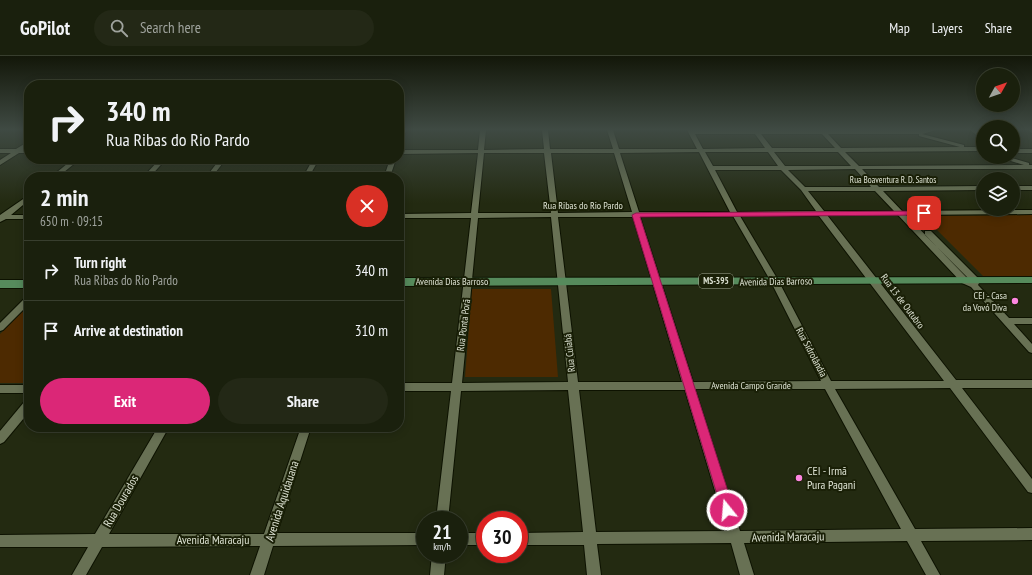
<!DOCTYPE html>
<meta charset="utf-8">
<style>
body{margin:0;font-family:"PT Sans Narrow",sans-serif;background:#232816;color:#f1f3f6;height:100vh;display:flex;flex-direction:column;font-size:15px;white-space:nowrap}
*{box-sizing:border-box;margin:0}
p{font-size:13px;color:#9fa39d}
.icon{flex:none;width:22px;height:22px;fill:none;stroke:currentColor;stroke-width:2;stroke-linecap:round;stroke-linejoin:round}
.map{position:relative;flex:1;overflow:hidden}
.drawer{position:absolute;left:24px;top:116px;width:380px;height:260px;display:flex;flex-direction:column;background:#1a200d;border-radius:16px;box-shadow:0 2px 10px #0003,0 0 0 1px #383e2e}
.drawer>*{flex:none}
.top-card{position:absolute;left:24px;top:24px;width:380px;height:84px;border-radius:16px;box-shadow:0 2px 10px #0003,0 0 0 1px #383e2e;background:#1a200d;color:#f1f3f6;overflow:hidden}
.needle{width:26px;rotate:50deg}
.fabs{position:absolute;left:976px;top:12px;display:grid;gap:8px}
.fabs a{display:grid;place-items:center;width:44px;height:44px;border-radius:50%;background:#1a200d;box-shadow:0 2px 10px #0003,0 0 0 1px #383e2e;font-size:20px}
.speed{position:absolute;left:416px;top:455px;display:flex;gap:8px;font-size:20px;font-weight:700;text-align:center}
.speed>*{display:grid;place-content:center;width:52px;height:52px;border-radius:50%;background:#1a200d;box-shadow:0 2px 10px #0003,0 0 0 1px #383e2e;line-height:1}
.speed small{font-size:10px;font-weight:400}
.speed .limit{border:6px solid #d22;background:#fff;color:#111}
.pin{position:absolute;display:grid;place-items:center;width:34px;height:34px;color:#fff;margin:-17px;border-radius:8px;box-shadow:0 2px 6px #0006}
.me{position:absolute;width:44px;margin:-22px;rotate:343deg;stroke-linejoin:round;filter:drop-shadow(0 0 3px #0008)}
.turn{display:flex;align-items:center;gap:14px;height:84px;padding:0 16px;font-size:18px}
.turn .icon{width:52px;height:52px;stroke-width:2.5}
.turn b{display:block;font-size:28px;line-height:34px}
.round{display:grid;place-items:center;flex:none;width:42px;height:42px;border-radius:21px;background:#232816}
.overview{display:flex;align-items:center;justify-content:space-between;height:68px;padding:0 16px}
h1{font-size:24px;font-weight:700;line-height:30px}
.primary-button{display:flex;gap:8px;margin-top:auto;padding:8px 16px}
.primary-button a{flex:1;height:46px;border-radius:24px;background:#db2777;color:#fff;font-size:16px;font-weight:700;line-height:46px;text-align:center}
.primary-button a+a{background:#232816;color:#f1f3f6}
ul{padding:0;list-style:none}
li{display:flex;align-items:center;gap:12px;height:60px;padding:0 16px;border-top:1px solid #383e2e}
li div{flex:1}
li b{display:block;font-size:15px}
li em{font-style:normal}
header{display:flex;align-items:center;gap:24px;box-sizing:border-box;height:56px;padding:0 20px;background:#1a200d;border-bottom:1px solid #383e2e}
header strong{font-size:19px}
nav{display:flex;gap:22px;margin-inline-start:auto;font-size:14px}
.search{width:280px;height:36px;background:#232816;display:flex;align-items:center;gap:10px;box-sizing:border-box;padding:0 14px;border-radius:22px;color:#9fa39d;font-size:15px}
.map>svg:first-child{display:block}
</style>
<header>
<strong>GoPilot</strong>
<div class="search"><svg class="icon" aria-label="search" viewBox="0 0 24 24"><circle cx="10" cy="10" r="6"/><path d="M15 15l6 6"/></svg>Search here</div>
<nav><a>Map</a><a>Layers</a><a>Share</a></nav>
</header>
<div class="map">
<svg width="1032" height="519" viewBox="0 0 1032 519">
<rect width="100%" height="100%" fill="#232a11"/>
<g fill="#4d2a01">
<polygon points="1032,159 1032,220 983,220 923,160"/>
<polygon points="472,233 551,233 558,321 465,321"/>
<polygon points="29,248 29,327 0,327 0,278"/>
</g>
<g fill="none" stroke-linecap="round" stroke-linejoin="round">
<defs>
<g id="minor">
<polygon points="400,74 406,74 402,86 399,88"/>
<path d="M 480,74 L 486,74 L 484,94 L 544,93 L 542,74 L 548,74 L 550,93 L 613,93 L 607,74 L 613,74 L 619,93 L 697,93 L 687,74 L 936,74 L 922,78 L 964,89 L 964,91 L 983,91 L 983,95 L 845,96 L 859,110 L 1024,109 L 998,101 L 1008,101 L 1029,107 L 1029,109 L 1032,109 L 1032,113 L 862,113 L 879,131 L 983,130 L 983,134 L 883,135 L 902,155 L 1032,154 L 1032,158 L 906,159 L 968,223 L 970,224 L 925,179 L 925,175 L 931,175 L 979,223 L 980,225 L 978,229 L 1009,262 L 1032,262 L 1032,268 L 1014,268 L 1032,288 L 1032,297 L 1029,296 L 971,231 L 962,227 L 898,159 L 827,159 L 956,324 L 1032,324 L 1032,332 L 962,332 L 1032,423 L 1032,437 L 1028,436 L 950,332 L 835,333 L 915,473 L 1032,472 L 1032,484 L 921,485 L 940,519 L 926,519 L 907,485 L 744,487 L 754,519 L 740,519 L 731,487 L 597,488 L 601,519 L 587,519 L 584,489 L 519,489 L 519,477 L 583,476 L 568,334 L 461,335 L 448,464 L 436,464 L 451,335 L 399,335 L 399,327 L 452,327 L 471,162 L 399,162 L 399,158 L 471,157 L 478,97 L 399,98 L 399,94 L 478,94 ZM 695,78 L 755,78 L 765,92 L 703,93 ZM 761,78 L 822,78 L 835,92 L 772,92 ZM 828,78 L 919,78 L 919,80 L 960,91 L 841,92 ZM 699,96 L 730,156 L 639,156 L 620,97 ZM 705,96 L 768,96 L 778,110 L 713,110 ZM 774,96 L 838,96 L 851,110 L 785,110 ZM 484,97 L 544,97 L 551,157 L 478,157 ZM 551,97 L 614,97 L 632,156 L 558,157 ZM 855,113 L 871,131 L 805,131 L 788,114 ZM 715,114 L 781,114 L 801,134 L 816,155 L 737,156 ZM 808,135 L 875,135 L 894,155 L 824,155 ZM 733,160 L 770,224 L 821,325 L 693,326 L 640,161 ZM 740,160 L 819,160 L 944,325 L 831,325 L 778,224 ZM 551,161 L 568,326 L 462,327 L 478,162 ZM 558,161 L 633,161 L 682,326 L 578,326 ZM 695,333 L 825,333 L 901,473 L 740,475 ZM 579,334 L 685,334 L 727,475 L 596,476 Z"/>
<polygon points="970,74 977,74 983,79 983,84"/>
<polygon points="1028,74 1032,74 1032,77"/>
<polygon points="29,85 29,90 24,93 29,93 29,97 19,97 0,109 0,104 11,97 0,97 0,93 16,93"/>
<rect x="1013" y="93" width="19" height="4"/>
<polygon points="73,103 80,103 58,121 51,121"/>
<polygon points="160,103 166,103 150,121 143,121"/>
<polygon points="220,103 226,103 212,121 206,121"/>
<polygon points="313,103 319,103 309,121 303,121"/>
<polygon points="390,103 396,103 390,121 384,121"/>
<rect x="1013" y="130" width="19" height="4"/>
<polygon points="29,139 29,144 11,159 29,159 29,163 6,163 0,166 0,159"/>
<polygon points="29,240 29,248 3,274 0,275 0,267 26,241"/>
<rect x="0" y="329" width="29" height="8"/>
<polygon points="29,344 29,356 4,386 0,388 0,375 25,345"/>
<polygon points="158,371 169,371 109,478 264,478 301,371 311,371 277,477 425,477 425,489 273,490 264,519 250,519 260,490 102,491 86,519 72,519 88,491 0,491 0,479 95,478"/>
<rect x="459" y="477" width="26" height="12"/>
<polygon points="432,498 446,498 444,519 430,519"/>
</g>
<g id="major">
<polygon points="1032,221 1032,227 399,230 399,222"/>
<rect x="0" y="224" width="29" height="8"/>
</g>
</defs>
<use href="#minor" stroke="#0d1200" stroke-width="2"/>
<use href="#major" stroke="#0d1200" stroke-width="2"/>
<use href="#minor" fill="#687154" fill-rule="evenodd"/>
<use href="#major" fill="#568b5c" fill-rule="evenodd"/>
</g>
<linearGradient id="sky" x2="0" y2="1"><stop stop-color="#131709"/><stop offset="0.5" stop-color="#3f4a43"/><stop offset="1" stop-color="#3f4a43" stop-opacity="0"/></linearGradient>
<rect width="1032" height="147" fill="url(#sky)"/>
<polygon fill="#db2777" stroke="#8e194d" points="924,155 928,157 927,159 640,161 734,454 732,458 727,460 723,458 632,159 636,157"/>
<g fill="#fd86e1" stroke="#1a2007" stroke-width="1.5">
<circle cx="1015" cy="245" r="4"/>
<circle cx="799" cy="422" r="4"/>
</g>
<g text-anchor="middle" stroke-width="4" stroke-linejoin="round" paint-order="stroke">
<g font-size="9" fill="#dce1d2" stroke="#1a2007">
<text x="893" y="127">Rua Boaventura R. D. Santos</text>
</g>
<rect fill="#1a2007" stroke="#a2a795" stroke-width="1" x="699" y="218" width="34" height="14" rx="3"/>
<g font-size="9" font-weight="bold" fill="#dce1d2">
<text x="716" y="228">MS-395</text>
</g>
<g font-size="10" fill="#dce1d2" stroke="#1a2007">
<text x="583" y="153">Rua Ribas do Rio Pardo</text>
<text x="452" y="229">Avenida Dias Barroso</text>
<text transform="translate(776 225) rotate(-1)" y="4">Avenida Dias Barroso</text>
<text transform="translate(903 245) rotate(53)" y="4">Rua 13 de Outubro</text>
<text transform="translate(463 269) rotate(-83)" y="4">Rua Ponta Porã</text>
<text transform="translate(812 296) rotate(62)" y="4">Rua Sidrolândia</text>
<text transform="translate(569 297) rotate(-96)" y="4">Rua Cuiabá</text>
<text x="751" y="333">Avenida Campo Grande</text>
</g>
<g font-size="10" fill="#dce1d2" stroke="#1a2007" text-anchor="end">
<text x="1007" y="243">CEI - Casa<tspan x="1007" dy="12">da Vovó Diva</tspan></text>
</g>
<g font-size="12" fill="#dce1d2" stroke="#1a2007" text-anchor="start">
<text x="807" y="419">CEI - Irmã<tspan x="807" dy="14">Pura Pagani</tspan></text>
</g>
<g font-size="12" fill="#dce1d2" stroke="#1a2007">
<text transform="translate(121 445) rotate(-60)" y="4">Rua Dourados</text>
<text transform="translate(282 445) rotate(-72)" y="4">Avenida Aquidauana</text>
<text transform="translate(788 481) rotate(-1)" y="4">Avenida Maracaju</text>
<text x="213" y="488">Avenida Maracaju</text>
</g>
</g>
</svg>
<div class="fabs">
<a><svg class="needle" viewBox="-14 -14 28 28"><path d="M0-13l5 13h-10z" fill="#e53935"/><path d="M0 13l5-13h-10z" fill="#9fa39d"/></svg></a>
<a><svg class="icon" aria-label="search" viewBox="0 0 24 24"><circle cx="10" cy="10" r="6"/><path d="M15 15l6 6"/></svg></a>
<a><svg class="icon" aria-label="layers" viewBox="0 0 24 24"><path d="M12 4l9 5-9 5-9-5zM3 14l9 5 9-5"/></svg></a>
</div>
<div class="speed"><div>21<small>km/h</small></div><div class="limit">30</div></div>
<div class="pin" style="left:924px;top:157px;background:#d93025"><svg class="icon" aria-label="arrive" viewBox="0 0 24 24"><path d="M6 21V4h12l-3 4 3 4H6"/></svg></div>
<svg class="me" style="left:727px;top:454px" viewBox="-20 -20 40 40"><circle r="17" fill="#db2777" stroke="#fff" stroke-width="3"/><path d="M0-11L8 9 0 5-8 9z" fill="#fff"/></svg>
<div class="top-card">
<div class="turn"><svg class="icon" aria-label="right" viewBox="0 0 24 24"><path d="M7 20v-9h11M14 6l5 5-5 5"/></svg><div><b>340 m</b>Rua Ribas do Rio Pardo</div></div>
</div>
<section class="drawer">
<div class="overview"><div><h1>2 min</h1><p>650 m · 09:15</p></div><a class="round" style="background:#d93025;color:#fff"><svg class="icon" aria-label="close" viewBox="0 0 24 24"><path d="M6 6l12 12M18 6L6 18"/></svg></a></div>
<ul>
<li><svg class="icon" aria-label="right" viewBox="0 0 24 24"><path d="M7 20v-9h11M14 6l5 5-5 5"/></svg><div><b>Turn right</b><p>Rua Ribas do Rio Pardo</p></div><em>340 m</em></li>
<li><svg class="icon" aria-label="arrive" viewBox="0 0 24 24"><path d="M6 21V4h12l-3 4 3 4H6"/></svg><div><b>Arrive at destination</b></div><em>310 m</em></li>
</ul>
<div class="primary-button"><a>Exit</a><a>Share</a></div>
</section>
</div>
